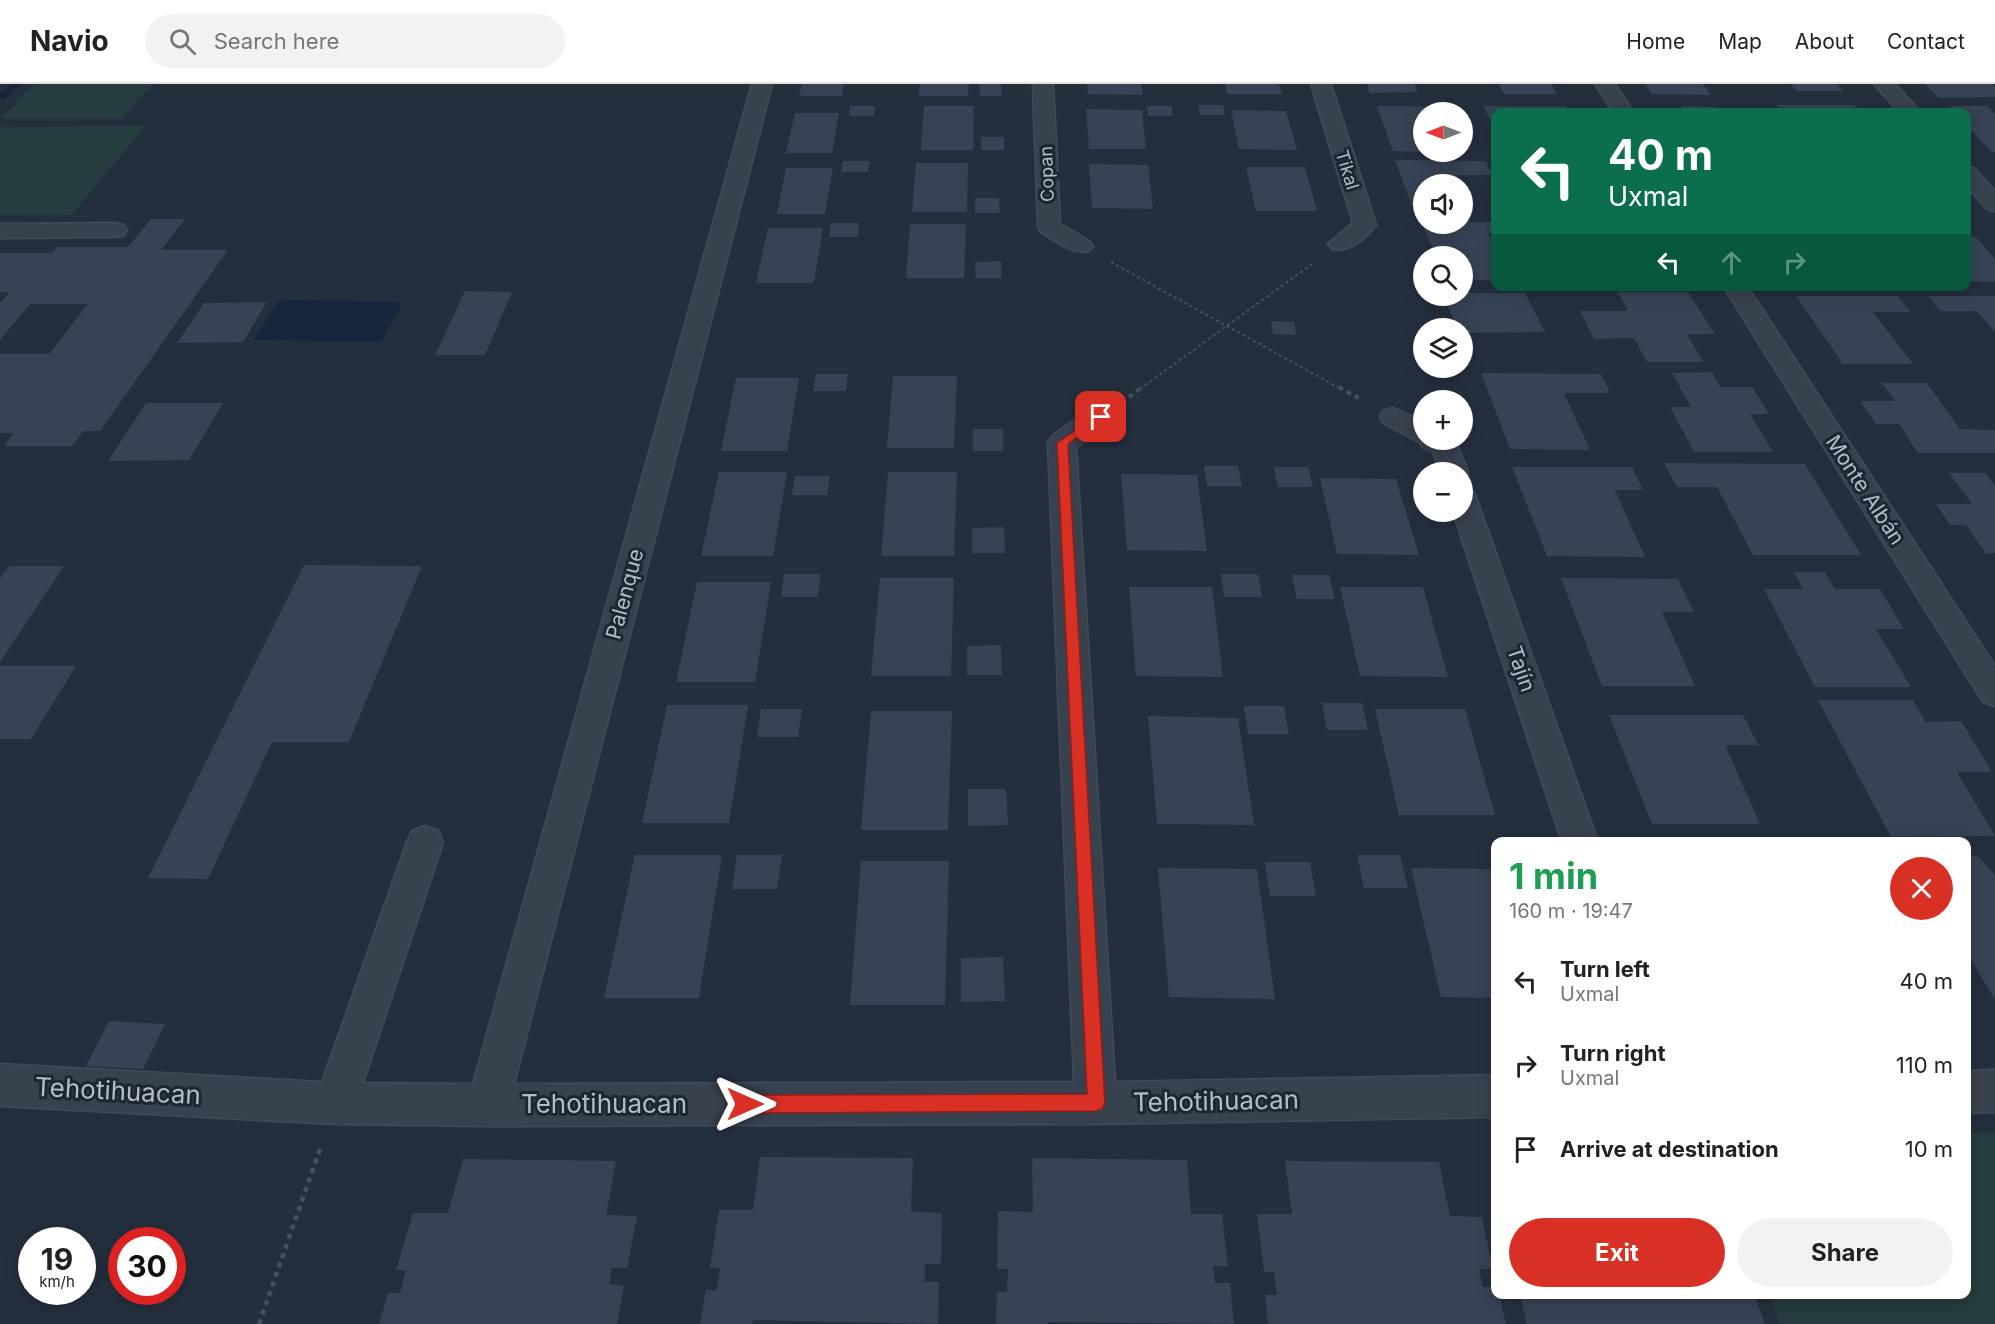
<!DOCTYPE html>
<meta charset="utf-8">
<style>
body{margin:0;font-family:Inter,sans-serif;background:#f2f2f2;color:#222;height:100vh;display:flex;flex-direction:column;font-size:22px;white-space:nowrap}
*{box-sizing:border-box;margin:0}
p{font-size:20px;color:#767676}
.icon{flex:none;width:33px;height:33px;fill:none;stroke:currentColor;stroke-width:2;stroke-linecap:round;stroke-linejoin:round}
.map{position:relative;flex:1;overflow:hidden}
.panel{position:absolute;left:1491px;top:753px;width:480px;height:462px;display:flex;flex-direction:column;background:#fff;border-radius:12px;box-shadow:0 3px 15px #0003}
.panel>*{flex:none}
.guide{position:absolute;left:1491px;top:24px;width:480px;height:183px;border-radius:12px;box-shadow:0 3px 15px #0003;background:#0b6e4f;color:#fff;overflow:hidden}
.needle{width:39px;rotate:270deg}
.buttons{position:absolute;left:1413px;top:18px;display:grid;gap:12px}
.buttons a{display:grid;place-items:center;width:60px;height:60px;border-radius:50%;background:#fff;box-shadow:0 3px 15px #0003;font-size:30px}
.speed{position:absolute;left:18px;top:1143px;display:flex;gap:12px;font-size:30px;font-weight:700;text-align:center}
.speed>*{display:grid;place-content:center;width:78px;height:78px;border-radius:50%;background:#fff;box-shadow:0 3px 15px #0003;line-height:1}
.speed small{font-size:15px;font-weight:400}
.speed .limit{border:9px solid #d22;background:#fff;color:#111}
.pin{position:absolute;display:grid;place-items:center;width:51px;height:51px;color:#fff;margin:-26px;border-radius:12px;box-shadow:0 3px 9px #0006}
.me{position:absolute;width:66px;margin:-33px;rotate:90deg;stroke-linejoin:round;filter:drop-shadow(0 0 4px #0008)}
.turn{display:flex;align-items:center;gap:21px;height:126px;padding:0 18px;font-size:27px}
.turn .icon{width:78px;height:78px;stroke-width:2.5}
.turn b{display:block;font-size:42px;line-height:51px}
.lanes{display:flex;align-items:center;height:57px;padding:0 18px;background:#0003;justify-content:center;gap:30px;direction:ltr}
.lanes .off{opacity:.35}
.round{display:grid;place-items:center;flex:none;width:63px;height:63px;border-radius:32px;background:#f2f2f2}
.overview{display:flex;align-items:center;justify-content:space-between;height:102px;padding:0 18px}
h1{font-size:36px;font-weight:700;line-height:45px;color:#1e9e55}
.action{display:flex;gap:12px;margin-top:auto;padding:12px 18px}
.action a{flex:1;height:69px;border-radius:36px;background:#d93025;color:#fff;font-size:24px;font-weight:700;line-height:69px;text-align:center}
.action a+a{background:#f2f2f2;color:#222}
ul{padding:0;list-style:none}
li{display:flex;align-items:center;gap:18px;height:84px;padding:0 18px}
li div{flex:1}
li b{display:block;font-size:22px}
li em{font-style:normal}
header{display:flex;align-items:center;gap:36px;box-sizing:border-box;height:84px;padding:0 30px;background:#fff;border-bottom:2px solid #e0e0e0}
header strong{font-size:28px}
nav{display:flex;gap:33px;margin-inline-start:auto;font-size:21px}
.search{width:420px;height:54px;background:#f2f2f2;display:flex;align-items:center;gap:15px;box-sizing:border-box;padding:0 21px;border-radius:33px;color:#767676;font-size:22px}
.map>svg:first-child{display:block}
</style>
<header>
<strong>Navio</strong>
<div class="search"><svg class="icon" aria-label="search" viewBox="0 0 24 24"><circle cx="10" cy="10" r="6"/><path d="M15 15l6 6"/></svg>Search here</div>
<nav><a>Home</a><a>Map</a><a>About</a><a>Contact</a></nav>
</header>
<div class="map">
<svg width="1995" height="1240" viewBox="0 0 1995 1240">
<rect width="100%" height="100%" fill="#242f3e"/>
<g fill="#263c3f">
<polygon points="34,0 154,0 121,35 0,35"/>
<polygon points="146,42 71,131 0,131 0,43"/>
<polygon points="1967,1049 1995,1049 1995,1240 1780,1240 1770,1211 1966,1210"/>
</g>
<polygon fill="#17263c" points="279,216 403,218 381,258 253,256"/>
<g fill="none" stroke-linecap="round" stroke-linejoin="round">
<polygon fill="#17263c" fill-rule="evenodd" points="12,0 21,0 5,15 0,15 0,10"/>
</g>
<g fill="#364354">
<polygon points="802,0 844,0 842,12 799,12"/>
<polygon points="920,0 969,0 968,12 919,12"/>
<polygon points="979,0 1001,0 1002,12 980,12"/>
<polygon points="1087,0 1141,0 1143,11 1088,10"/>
<polygon points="1225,0 1279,0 1282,10 1227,10"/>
<polygon points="1367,0 1414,0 1418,8 1370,9"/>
<polygon points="1499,0 1551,0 1557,10 1504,10"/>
<polygon points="1645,0 1703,0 1711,11 1652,10"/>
<polygon points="1791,0 1837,0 1843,7 1796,7"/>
<polygon points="1925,0 1992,0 1995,3 1995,13 1939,14"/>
<polygon points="1198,21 1223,21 1225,31 1200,31"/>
<polygon points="1777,21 1854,21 1861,28 1783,28"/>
<polygon points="850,22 875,22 874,32 849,32"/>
<polygon points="924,22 974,22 973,66 921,66"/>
<polygon points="1147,22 1171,22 1173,32 1148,32"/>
<polygon points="1377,22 1461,23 1464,28 1424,28 1424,68 1393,67"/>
<polygon points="1483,22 1565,22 1569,28 1496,28 1496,34 1489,34"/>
<polygon points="1681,22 1716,23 1720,28 1686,28"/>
<polygon points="1949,22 1987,22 1995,30 1995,68 1992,68 1966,41 1966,28 1955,28"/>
<polygon points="1086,25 1142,26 1146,65 1089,65"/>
<polygon points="1231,26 1286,27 1297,66 1239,65"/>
<polygon points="795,29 839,29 832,69 786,69"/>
<rect x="981" y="53" width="23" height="13"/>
<polygon points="1395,76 1486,77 1493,91 1457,91 1461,100 1424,100 1424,128 1414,128"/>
<polygon points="843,77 869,77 868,88 841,88"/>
<polygon points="916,79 968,79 967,128 912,128"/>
<polygon points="1089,80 1148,81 1153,125 1092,124"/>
<polygon points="1246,83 1305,83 1317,127 1256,127"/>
<polygon points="786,84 833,84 825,130 777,130"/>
<polygon points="1462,103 1473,128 1462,128"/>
<polygon points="975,114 999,114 1000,129 975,129"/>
<polygon points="151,135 185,135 161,166 228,166 100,347 83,347 72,362 4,362 13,349 0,349 0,270 49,270 88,220 30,220 0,256 0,219 10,208 0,208 0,169 52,169 57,163 128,163"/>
<polygon points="1462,138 1496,138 1496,149 1488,149 1496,165 1496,196 1462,196 1462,172 1436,172 1422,140"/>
<polygon points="831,139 859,139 858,153 829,153"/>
<polygon points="910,140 966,140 964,194 906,194"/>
<polygon points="768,144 823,144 814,199 756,199"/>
<polygon points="1966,153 1976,153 1995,175 1995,198 1966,197"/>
<polygon points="1001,177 1002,194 976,194 975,178"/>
<polygon points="465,207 512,208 485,271 435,271"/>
<polygon points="1617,208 1688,208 1715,250 1687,250 1703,278 1647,278 1634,254 1594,255 1580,227 1628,227"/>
<polygon points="1462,209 1525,209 1545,248 1462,249 1462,244 1457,244 1443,212 1462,212"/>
<polygon points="1796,212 1898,212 1910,228 1873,228 1913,280 1843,280"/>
<polygon points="1928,212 1995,212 1995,248 1977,227 1940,227"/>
<polygon points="267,218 243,258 177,259 204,219"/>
<polygon points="1271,237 1294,238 1296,251 1273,250"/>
<polygon points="1712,288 1720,303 1752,303 1769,330 1750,330 1773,368 1694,368 1670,323 1691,323 1672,289"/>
<polygon points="1481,289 1601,290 1610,309 1564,309 1590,366 1510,365"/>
<polygon points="816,290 848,290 846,307 813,307"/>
<polygon points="893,292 957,292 954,364 887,364"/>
<polygon points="736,294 799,294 787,367 721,367"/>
<polygon points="1882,299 1927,299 1960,345 1995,346 1995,369 1918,369 1899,340 1876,340 1860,317 1895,317"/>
<polygon points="146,319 223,319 189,376 108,377"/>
<rect x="973" y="345" width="30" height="22"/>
<polygon points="1664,379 1805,380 1861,471 1753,471 1717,403 1677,403"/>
<polygon points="1204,382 1238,382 1242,402 1207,402"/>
<polygon points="1274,383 1308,383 1313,403 1278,403"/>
<polygon points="1512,383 1632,383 1643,406 1615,406 1645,473 1547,472"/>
<polygon points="719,388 787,388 773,472 701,472"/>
<polygon points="888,388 957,388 954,472 881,472"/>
<polygon points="1949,389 1985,389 1995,402 1995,469 1986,470 1966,441 1950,441 1936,420 1972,420"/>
<polygon points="1121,390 1197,391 1207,467 1127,466"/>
<polygon points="795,392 830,392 827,411 792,411"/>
<polygon points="1320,394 1396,395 1419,471 1337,470"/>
<polygon points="1004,443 1005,469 972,469 972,444"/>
<polygon points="304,481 422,482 349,658 272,658 208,795 148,794"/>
<polygon points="9,482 64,482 0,578 0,495"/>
<polygon points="1794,488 1825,488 1835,505 1880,505 1904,545 1876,545 1911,603 1815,603 1764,505 1803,505"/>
<polygon points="784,490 821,490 818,513 781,513"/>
<polygon points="1221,490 1258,490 1262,513 1224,513"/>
<polygon points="1292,491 1329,491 1335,515 1297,515"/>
<polygon points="880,494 954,494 951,592 871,592"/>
<polygon points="1561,494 1678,495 1694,528 1662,528 1695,602 1602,602"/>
<polygon points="697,498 771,498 755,598 676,598"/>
<polygon points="1129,503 1212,503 1223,593 1136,592"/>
<polygon points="1340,503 1423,503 1448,593 1360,592"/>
<polygon points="1001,561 1002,591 967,591 967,562"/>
<polygon points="0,582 76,582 31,655 0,655"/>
<polygon points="1818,616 1913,616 1926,638 1961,637 1992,688 1957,688 1995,752 1891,753"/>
<polygon points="1322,619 1362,619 1368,646 1327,646"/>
<polygon points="667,621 748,621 729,739 642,739"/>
<polygon points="1244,622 1284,622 1289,650 1248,650"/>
<polygon points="761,625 802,625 798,653 757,653"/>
<polygon points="1375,625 1465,625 1495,731 1399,731"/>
<polygon points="871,627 952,627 948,746 861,746"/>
<polygon points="1609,631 1743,631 1758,661 1725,661 1760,740 1652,740"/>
<polygon points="1148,632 1238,634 1254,741 1157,740"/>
<polygon points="968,705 1006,705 1008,741 968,742"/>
<polygon points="635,771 722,771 699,914 604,914"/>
<polygon points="737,771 782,771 777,805 732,805"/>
<polygon points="1357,771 1400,771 1408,804 1364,804"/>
<polygon points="1977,771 1995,791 1995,916 1966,867 1966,772"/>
<polygon points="861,777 949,777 945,921 850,921"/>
<polygon points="1265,778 1310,778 1316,812 1270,812"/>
<polygon points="1158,784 1257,785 1275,915 1169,913"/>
<polygon points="1411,784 1496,785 1496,914 1441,913"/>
<polygon points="1003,873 1005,917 961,918 961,874"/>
<polygon points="109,937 165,940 143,985 86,982"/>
<polygon points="760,1073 913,1074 911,1128 942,1129 941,1180 925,1180 925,1198 939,1198 938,1240 753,1236 752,1240 700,1240 706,1206 717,1206 720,1184 710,1184 719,1126 753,1126"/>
<polygon points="1032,1074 1187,1076 1191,1130 1222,1130 1228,1183 1213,1182 1215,1199 1230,1199 1234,1240 1048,1238 1048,1240 996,1240 997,1208 1007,1208 1008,1185 997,1185 998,1127 1033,1128"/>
<polygon points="463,1075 616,1077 606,1131 637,1132 627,1184 612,1184 609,1200 624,1202 617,1240 379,1240 388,1209 400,1209 406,1186 396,1186 413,1129 448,1129"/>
<polygon points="1285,1077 1439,1078 1450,1132 1482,1133 1493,1185 1479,1185 1483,1203 1496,1203 1496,1210 1499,1210 1506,1240 1268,1240 1265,1211 1277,1211 1274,1188 1264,1188 1257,1130 1292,1130"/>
<polygon points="1754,1210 1765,1240 1527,1240 1520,1211"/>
</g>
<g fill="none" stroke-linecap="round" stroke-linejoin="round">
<defs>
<g id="minor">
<path d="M 752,0 L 772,0 L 514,1000 L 1074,998 L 1048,359 L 1052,352 C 1069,341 1089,321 1111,327 L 1114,333 L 1111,339 L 1076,363 L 1115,998 L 1496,991 L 1496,1033 L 1096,1040 L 488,1042 L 335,1040 L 0,1022 L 0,980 L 322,998 L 407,758 L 412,747 L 425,742 L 438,747 L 443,758 L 363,999 L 473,1000 Z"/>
<path d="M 1033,0 L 1053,0 L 1060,140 L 1089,157 L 1093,162 L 1089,167 C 1072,171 1056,157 1041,148 L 1038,143 Z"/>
<path d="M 1311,0 L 1331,0 L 1376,141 C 1367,154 1348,169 1332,165 L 1328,160 L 1353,139 Z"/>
<polygon points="1595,0 1615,0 1633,28 1613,28"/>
<polygon points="1874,0 1895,0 1920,28 1899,28"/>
<polygon points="1966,83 1974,84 1995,107 1995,127 1987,125 1966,102"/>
<polygon points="116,139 124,141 127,146 124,151 116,153 0,154 0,140"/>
<polygon points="1723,202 1747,202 1995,582 1995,622 1983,618"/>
<polygon points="1393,324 1424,338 1424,356 1455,356 1468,388 1464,395 1462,388 1440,388 1433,368 1422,363 1419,358 1383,339 1380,333 1383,327"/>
<polygon points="1462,403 1472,406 1476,413 1598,758 1562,758 1453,428 1462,428"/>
<polygon points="1995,986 1995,1028 1966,1029 1966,987"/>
</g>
</defs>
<use href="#minor" stroke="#414a57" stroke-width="3"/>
<g stroke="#3f5557" stroke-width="2" stroke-dasharray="3 3" stroke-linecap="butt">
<polyline points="1111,178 1341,305"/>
<polyline points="1140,305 1312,180"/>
</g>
<g stroke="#3f5557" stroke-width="4" stroke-dasharray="4.5 4.5" stroke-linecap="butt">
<polyline points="1339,303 1362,316"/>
<polyline points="1129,313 1142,303"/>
</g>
<polyline stroke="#3f5557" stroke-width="4.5" stroke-dasharray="5 5" stroke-linecap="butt" points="259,1240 321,1062"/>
<use href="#minor" fill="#38414e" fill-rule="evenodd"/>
</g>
<polygon fill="#d93025" stroke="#8d1f18" stroke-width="1.5" points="1101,329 1105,330 1105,335 1068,360 1105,1019 1102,1025 1096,1027 745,1029 739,1026 737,1020 739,1014 745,1011 1087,1010 1057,359"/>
<g text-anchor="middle" stroke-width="6" stroke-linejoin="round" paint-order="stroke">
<g font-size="18" fill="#b4bcc9" stroke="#1d2633">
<text transform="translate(1347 86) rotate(73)" y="6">Tikal</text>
<text transform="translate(1047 90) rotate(-92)" y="6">Copan</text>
</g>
<g font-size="21" fill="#b4bcc9" stroke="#1d2633">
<text transform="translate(1865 406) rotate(57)" y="7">Monte Albán</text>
<text transform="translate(625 510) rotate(-75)" y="7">Palenque</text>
<text transform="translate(1521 585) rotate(71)" y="7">Tajín</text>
</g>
<g font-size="26" fill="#b4bcc9" stroke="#1d2633">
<text transform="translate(118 1007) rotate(3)" y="9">Tehotihuacan</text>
<text transform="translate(1216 1017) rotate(-1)" y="9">Tehotihuacan</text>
<text x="604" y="1029">Tehotihuacan</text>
</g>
</g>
</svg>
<div class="buttons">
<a><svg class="needle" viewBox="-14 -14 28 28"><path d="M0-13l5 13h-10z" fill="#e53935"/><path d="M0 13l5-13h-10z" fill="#767676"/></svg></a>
<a><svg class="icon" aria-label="sound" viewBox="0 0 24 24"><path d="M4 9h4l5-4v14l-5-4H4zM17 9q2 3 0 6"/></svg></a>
<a><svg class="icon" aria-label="search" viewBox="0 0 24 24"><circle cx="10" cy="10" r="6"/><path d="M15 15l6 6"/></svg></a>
<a><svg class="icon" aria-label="layers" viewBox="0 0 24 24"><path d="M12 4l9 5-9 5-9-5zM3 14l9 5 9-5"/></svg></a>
<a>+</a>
<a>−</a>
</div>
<div class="speed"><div>19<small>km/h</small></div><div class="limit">30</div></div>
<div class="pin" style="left:1101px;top:333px;background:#d93025"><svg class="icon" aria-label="arrive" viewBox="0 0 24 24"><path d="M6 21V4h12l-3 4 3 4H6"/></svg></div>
<svg class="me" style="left:745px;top:1020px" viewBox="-20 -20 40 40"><path d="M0-17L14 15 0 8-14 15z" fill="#d93025" stroke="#fff" stroke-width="4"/></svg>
<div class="guide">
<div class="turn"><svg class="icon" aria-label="left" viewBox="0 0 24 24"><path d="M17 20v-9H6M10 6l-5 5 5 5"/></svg><div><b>40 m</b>Uxmal</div></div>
<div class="lanes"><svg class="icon" aria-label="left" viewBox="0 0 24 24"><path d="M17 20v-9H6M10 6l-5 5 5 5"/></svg><svg class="icon off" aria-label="ahead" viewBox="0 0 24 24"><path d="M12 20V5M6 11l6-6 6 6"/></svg><svg class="icon off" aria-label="right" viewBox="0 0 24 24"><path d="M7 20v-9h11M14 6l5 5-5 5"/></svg></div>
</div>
<section class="panel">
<div class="overview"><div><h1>1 min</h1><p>160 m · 19:47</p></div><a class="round" style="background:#d93025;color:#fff"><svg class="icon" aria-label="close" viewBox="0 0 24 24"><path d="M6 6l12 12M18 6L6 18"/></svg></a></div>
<ul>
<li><svg class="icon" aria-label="left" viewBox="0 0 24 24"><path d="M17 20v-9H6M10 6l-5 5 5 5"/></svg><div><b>Turn left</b><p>Uxmal</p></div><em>40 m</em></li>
<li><svg class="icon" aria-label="right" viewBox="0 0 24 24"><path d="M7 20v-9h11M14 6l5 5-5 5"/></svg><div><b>Turn right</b><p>Uxmal</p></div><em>110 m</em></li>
<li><svg class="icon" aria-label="arrive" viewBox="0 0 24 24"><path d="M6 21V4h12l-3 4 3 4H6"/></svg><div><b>Arrive at destination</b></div><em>10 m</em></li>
</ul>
<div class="action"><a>Exit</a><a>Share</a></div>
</section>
</div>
